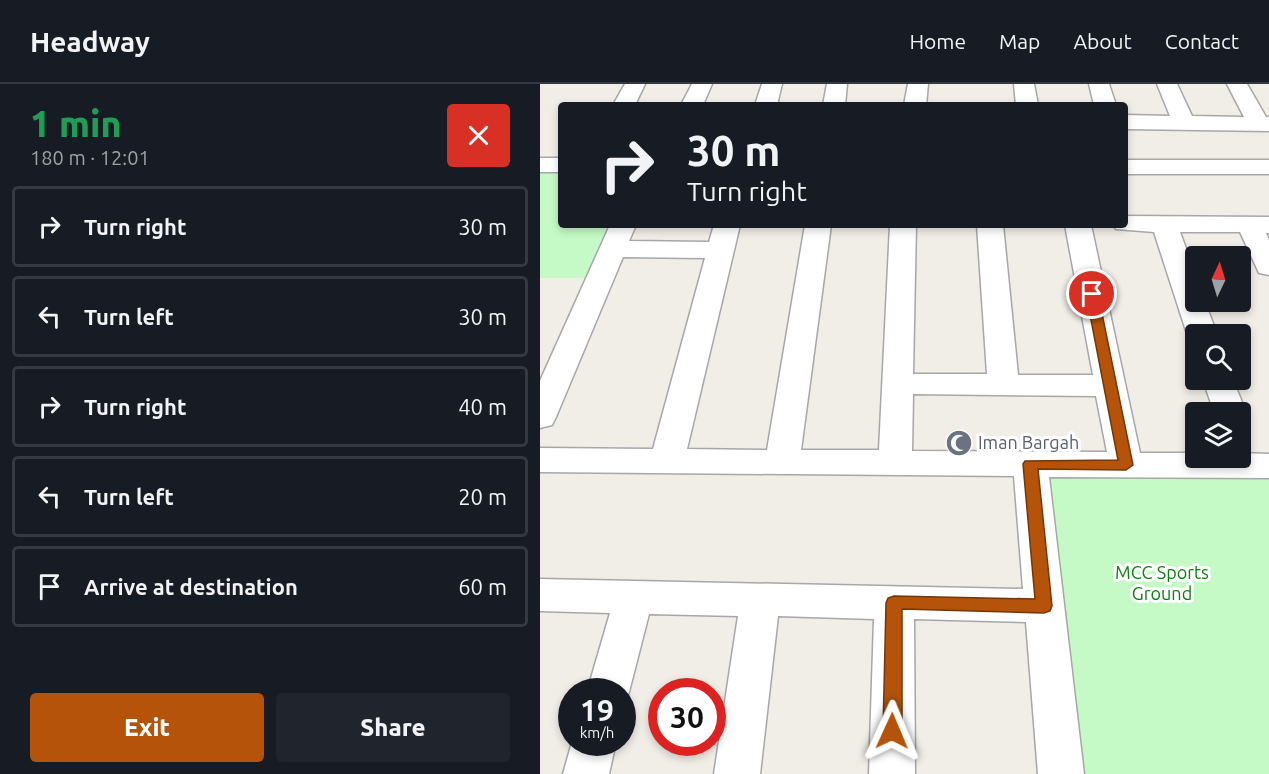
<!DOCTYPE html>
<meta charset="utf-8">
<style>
body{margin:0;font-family:Ubuntu,sans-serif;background:#20242c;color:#f1f3f6;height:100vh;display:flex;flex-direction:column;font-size:22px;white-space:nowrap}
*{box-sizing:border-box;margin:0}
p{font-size:20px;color:#9ea1a6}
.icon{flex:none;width:33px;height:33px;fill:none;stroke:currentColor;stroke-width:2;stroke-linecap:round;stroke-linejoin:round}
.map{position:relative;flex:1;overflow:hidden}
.side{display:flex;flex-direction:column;background:#171b24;width:540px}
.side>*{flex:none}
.hud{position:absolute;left:18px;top:18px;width:570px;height:126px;border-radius:6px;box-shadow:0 3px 9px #0003;background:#171b24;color:#f1f3f6;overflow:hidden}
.needle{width:39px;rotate:4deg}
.buttons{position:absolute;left:645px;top:162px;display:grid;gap:12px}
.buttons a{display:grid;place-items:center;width:66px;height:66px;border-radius:6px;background:#171b24;box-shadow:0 3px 9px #0003;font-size:30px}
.speed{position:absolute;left:18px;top:594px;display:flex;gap:12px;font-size:30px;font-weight:700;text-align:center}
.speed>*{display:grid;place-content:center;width:78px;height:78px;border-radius:50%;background:#171b24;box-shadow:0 3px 9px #0003;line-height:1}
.speed small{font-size:15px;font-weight:400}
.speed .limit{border:9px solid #d22;background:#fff;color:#111}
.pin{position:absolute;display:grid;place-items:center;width:51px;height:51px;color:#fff;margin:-26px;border:3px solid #fff;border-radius:50%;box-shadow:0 2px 6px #0007}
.me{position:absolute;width:66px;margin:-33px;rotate:1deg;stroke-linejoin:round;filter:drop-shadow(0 0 4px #0008)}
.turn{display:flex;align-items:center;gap:21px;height:126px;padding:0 30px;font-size:27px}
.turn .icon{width:78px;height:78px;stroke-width:2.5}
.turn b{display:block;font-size:42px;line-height:51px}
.round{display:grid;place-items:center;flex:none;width:63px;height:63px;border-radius:6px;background:#20242c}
.headline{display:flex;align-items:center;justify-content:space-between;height:102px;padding:0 30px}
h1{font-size:36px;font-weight:800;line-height:45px;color:#1e9e55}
.button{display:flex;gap:12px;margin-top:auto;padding:12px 30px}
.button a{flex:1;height:69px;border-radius:6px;background:#b45309;color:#fff;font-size:24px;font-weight:800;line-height:69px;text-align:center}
.button a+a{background:#20242c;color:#f1f3f6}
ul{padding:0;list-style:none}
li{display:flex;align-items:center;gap:18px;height:81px;margin:0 12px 9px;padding:0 18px;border:3px solid #363941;border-radius:6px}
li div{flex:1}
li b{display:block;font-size:22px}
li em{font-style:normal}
header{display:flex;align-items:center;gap:36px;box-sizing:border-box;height:84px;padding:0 30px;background:#171b24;border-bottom:2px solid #363941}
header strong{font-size:28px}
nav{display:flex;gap:33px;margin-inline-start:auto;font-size:21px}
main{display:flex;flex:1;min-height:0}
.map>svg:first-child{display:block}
</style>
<header>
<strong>Headway</strong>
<nav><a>Home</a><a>Map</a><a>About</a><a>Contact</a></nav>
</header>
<main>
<section class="side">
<div class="headline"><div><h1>1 min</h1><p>180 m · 12:01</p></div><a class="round" style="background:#d93025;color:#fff"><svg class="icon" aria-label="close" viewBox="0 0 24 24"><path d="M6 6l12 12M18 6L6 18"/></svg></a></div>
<ul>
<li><svg class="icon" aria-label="right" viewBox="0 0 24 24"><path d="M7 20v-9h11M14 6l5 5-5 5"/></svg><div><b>Turn right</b></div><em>30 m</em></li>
<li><svg class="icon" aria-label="left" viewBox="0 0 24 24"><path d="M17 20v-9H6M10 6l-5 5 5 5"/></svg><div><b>Turn left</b></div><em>30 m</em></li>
<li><svg class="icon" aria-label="right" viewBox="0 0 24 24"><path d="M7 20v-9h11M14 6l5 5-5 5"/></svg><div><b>Turn right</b></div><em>40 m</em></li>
<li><svg class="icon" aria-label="left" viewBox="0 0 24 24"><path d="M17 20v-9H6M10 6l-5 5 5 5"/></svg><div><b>Turn left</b></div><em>20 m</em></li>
<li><svg class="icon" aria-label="arrive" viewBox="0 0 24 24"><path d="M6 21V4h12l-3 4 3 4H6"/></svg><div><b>Arrive at destination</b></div><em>60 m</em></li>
</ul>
<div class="button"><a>Exit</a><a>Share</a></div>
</section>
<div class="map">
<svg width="729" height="690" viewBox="0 0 729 690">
<rect width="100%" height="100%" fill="#f1ede7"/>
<g fill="#c5fac6">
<polygon points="0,82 21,82 21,141 82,141 59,194 0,194"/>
<polygon points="501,388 729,391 729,690 537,690"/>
</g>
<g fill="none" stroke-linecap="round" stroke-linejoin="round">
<defs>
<g id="minor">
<polygon points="85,0 105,0 95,21 73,21"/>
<polygon points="152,0 172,0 163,21 141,21"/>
<polygon points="222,0 242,0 237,21 215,21"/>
<polygon points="287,0 307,0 305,21 283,21"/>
<polygon points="368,0 388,0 386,21 364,21"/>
<polygon points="474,0 494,0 498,21 476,21"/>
<polygon points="549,0 569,0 576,21 554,21"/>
<polygon points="617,0 637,0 652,32 704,33 687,0 707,0 726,33 729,33 729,47 585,45 585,31 630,32"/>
<rect x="0" y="74" width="21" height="14"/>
<rect x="585" y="76" width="144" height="14"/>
<polygon points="585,132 729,133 729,149 726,149 729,156 729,191 719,189 700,148 640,148 656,192 656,218 665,218 677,250 656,250 656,257 652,256 647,250 614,148 576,145 573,141 585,141"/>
<path d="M 70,141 L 96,141 L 89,157 L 169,158 L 174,141 L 200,141 L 147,365 L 227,366 L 265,141 L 291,141 L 261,366 L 339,366 L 350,141 L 376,141 L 373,290 L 447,290 L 437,141 L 463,141 L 478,291 L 553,291 L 525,141 L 551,141 L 600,369 L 656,369 L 656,374 L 700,374 L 700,369 L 729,370 L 729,394 L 509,393 L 544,690 L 498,690 L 486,538 L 374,535 L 375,690 L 329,690 L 334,535 L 238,532 L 220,690 L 174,690 L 198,532 L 109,530 L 89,608 L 83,622 L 82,608 L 47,608 L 70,529 L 0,527 L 0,495 L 483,505 L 474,392 L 0,388 L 0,364 L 113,365 L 165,174 L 83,173 L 16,333 L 12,341 L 0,344 L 0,297 ZM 373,310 L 556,312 L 567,368 L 372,367 Z"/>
<polygon points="663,296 693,296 706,328 701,336 700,328 674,328"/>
<polygon points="32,658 76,658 69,690 23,690"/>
</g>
</defs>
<use href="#minor" stroke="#a7a7a7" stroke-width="3"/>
<use href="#minor" fill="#fff" fill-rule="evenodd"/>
</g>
<polygon fill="#b45309" stroke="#753606" stroke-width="1.5" points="552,207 558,210 593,381 586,386 498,385 512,522 510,527 504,529 362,525 362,647 359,653 352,656 346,653 343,647 346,519 348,514 354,512 495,515 483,380 485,377 578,376 546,210"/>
<defs>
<symbol id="mosque-disc" viewBox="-11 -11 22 22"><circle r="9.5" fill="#6b7280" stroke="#fff"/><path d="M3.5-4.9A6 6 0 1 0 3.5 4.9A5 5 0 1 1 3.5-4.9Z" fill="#fff"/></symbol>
</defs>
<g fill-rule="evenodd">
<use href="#mosque-disc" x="404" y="344" width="30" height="30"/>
</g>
<g text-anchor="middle" stroke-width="6" stroke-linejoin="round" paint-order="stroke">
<g font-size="18" fill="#5b616d" stroke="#fff" text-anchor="start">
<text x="438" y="365">Iman Bargah</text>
</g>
<g font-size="18" fill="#0b820f" stroke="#fff">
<text x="622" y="495">MCC Sports<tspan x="622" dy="21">Ground</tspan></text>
</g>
</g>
</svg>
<div class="buttons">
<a><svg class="needle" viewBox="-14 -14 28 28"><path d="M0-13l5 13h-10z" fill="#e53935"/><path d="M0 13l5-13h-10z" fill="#9ea1a6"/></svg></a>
<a><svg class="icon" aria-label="search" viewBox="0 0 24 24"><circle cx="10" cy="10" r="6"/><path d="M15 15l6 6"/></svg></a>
<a><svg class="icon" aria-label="layers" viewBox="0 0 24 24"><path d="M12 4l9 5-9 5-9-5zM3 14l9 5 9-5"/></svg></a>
</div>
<div class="speed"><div>19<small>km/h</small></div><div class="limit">30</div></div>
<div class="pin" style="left:552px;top:210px;background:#d93025"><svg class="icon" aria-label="arrive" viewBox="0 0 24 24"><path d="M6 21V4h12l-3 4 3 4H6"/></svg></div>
<svg class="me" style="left:352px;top:647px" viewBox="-20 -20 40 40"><path d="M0-17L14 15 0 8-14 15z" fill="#b45309" stroke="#fff" stroke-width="4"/></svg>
<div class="hud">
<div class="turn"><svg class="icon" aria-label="right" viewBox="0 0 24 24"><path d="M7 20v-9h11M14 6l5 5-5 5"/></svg><div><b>30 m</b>Turn right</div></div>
</div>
</div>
</main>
